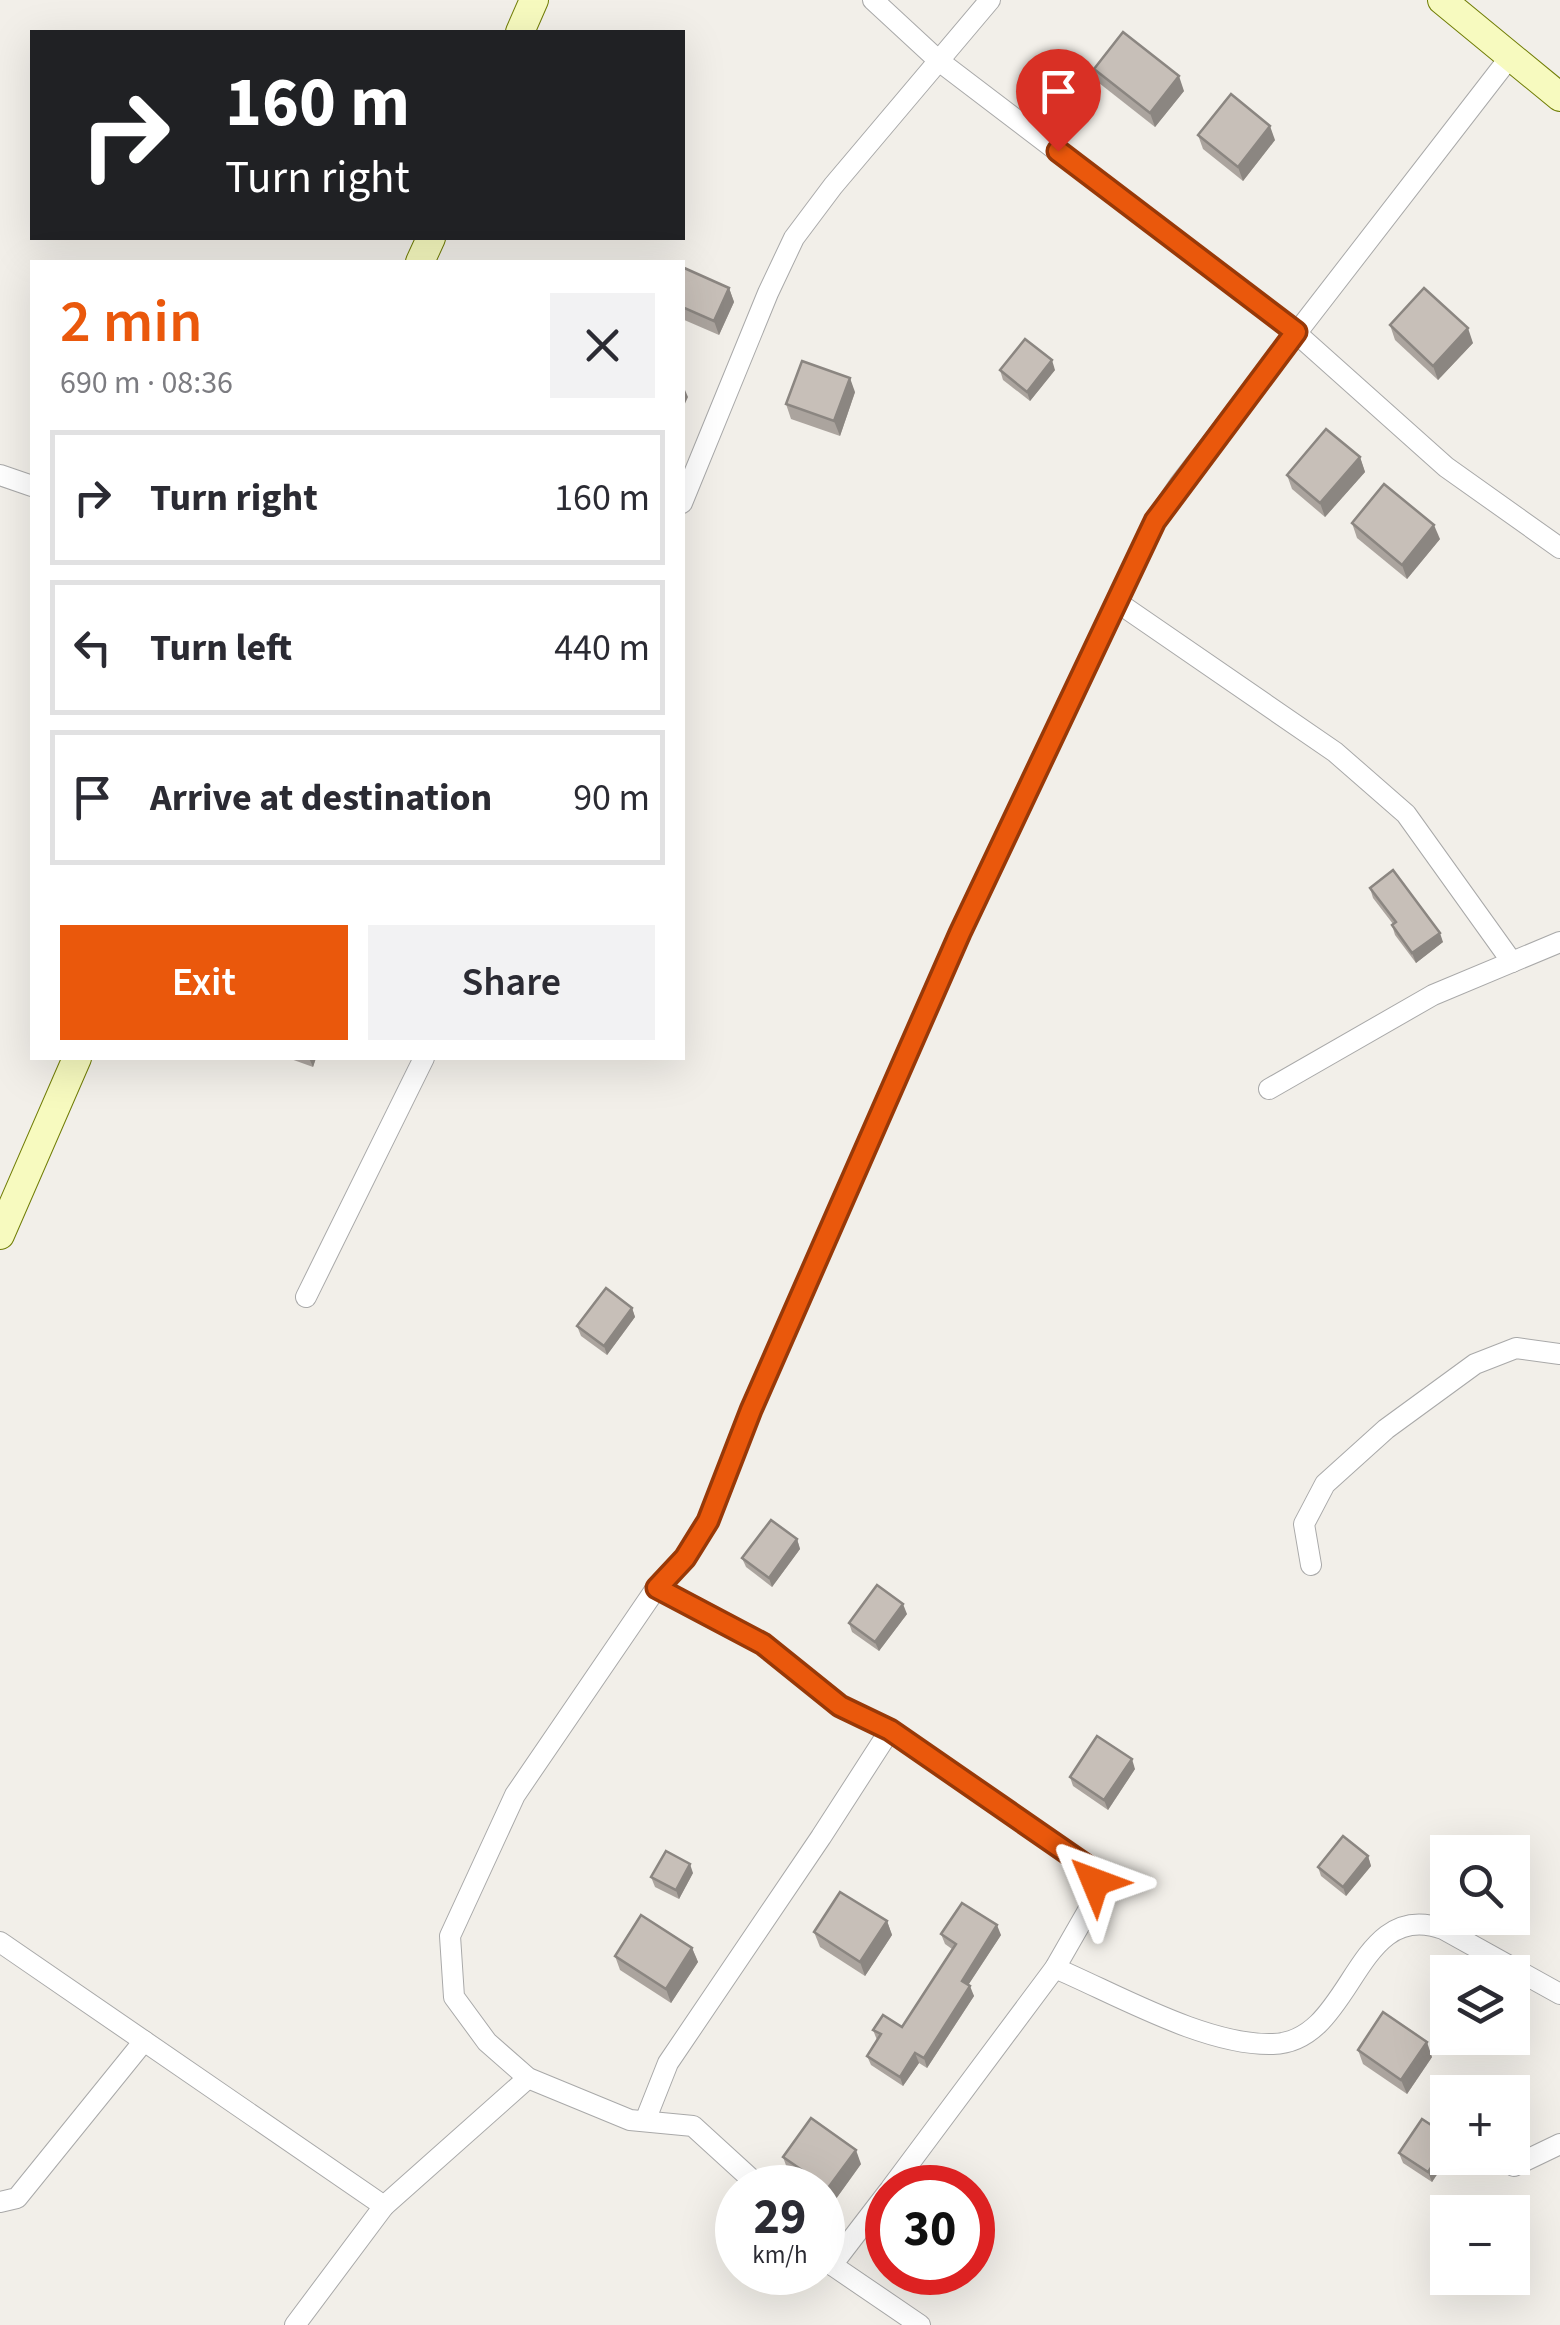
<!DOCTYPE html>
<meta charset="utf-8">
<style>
body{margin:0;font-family:"Source Sans 3",sans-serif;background:#f2f2f3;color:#2b2b33;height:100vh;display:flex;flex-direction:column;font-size:38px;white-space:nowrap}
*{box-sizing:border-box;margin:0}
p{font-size:32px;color:#7c7c81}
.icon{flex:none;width:55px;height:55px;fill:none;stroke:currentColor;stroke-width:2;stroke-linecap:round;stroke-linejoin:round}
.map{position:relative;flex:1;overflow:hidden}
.side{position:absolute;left:30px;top:260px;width:655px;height:800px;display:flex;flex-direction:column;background:#fff;border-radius:0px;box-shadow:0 10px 40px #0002}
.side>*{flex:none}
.hud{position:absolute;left:30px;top:30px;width:655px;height:210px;border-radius:0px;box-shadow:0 10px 40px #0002;background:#202124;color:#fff;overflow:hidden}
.tools{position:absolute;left:1430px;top:1835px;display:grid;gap:20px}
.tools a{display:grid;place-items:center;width:100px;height:100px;border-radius:0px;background:#fff;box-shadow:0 10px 40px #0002;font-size:50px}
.speed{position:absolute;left:715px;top:2165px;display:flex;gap:20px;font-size:50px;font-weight:700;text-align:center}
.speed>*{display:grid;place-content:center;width:130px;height:130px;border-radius:50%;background:#fff;box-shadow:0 10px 40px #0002;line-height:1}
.speed small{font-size:25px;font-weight:400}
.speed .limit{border:15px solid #d22;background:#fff;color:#111}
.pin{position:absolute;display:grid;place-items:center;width:85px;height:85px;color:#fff;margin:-102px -42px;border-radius:50% 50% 50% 0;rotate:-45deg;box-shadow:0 0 10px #0007}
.pin .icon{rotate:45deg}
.me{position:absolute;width:110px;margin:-55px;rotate:314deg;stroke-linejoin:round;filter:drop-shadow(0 0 8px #0008)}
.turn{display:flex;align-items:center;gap:35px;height:210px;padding:0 30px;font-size:45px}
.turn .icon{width:130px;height:130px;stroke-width:2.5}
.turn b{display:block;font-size:70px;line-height:85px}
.round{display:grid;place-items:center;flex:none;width:105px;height:105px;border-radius:0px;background:#f2f2f3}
.overview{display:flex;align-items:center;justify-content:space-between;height:170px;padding:0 30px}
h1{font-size:60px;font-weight:600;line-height:75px;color:#ea580c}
.cta{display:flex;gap:20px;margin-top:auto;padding:20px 30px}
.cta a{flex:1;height:115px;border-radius:0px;background:#ea580c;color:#fff;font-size:40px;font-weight:600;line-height:115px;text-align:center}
.cta a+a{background:#f2f2f3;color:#2b2b33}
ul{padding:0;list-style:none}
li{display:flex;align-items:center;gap:30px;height:135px;margin:0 20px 15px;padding:0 10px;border:5px solid #e1e1e2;border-radius:0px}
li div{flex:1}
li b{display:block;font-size:38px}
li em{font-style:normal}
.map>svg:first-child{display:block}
</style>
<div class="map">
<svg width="1560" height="2325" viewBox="0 0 1560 2325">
<rect width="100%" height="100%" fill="#f2efe9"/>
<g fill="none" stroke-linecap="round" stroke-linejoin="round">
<defs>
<g id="street">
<polyline points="873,0 939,61 1296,333 1446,467 1560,548"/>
<polyline points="0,475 32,486"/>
<polyline points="682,503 768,293 794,238 833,186 990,0"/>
<polyline points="1117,602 1335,752 1406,814 1512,962"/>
<polyline points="1269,1089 1433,995 1560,942"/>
<polyline points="306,1297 424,1058"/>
<polyline points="1311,1565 1304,1524 1325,1484 1386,1429 1475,1364 1516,1348 1560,1354"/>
<polyline points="657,1587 763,1644 840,1706 890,1730 1088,1867 1095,1882 1094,1900 1055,1968 891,2188"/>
<polyline points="0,1942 384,2206"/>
<path d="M 1055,1968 C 1118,1995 1206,2046 1273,2044 C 1354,2042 1354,1897 1443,1929 L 1560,1994"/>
<polyline points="645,2121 668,2063 821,1837 890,1730"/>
<polyline points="1514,2166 1560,2144"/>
<polyline points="761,2188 693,2126 630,2120 528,2078 487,2042 454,1997 450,1936 515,1795 657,1587 685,1557 708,1521 751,1410 960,933 1155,521 1179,485 1510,57"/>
<polyline points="0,2202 17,2198 144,2041"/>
<polyline points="822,2253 832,2265 920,2325"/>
<polyline points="832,2265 888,2192"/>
<polyline points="295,2325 384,2206 528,2078"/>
</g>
<g id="secondary">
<polyline points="1442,0 1560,97"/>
<polyline points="520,32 534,0"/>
<polyline points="420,262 431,238"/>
<polyline points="0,1235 77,1058"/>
</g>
</defs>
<use href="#street" stroke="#a9a9a9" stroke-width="22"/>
<use href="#secondary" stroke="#707d05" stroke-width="30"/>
<use href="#street" stroke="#fff" stroke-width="20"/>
<use href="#secondary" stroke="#f7fabf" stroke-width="28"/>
</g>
<g fill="#aba49e">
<polygon points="1094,69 1184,91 1155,127 1099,83"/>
<polygon points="1198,135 1275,140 1243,181 1203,149"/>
<polygon points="682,267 729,288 734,302 719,335 682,319"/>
<polygon points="1390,325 1473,343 1438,380 1395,340"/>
<polygon points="1000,370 1055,370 1030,401 1003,380"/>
<polygon points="855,392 840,436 791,419 786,404"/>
<polygon points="1360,457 1365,472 1325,517 1292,489 1287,475"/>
<polygon points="1352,523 1440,539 1407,579 1357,538"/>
<polygon points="1370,888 1443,942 1416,963 1395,935 1392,925 1393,924 1373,898"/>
<polygon points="288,1058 316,1058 313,1067"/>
<polygon points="632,1308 635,1317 607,1355 581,1336 577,1326"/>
<polygon points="797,1539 800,1549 772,1587 746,1567 742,1558"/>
<polygon points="907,1614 879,1651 852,1632 849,1623"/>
<polygon points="1135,1769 1108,1810 1073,1786 1070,1777"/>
<polygon points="1368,1856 1371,1866 1346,1896 1321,1876 1318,1867"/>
<polygon points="693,1873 679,1899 655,1887 651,1877"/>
<polygon points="887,1921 892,1935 865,1976 820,1947 814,1932"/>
<polygon points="941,1934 1001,1935 968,1985 974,1996 927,2068 919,2063 903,2086 871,2065 867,2056 877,2040 873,2030 902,2027 952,1949 945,1944"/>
<polygon points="692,1948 698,1962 671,2003 620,1970 615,1956"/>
<polygon points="1358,2050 1432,2057 1407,2094 1363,2064"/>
<polygon points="1448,2136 1448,2158 1432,2182 1403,2163 1399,2153"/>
<polygon points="783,2157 861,2164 833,2203 822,2195 822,2188 812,2188 788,2171"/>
</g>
<g fill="#8b8681">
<polygon points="1179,76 1184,91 1155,127 1150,113"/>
<polygon points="1270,126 1275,140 1243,181 1238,167"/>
<polygon points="729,288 734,302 719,335 714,321"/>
<polygon points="1468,328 1473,343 1438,380 1433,366"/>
<polygon points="1052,360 1055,370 1030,401 1027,392"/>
<polygon points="850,378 855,392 840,436 834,421"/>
<polygon points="682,383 688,397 682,410"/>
<polygon points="1360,457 1365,472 1325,517 1320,503"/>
<polygon points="1434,525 1440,539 1407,579 1402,565"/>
<polygon points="1440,933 1443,942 1416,963 1412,953"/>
<polygon points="309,1058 316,1058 313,1067"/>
<polygon points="632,1308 635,1317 607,1355 604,1346"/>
<polygon points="797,1539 800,1549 772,1587 769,1578"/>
<polygon points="903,1604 907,1614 879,1651 875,1642"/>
<polygon points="1132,1759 1135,1769 1108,1810 1104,1800"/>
<polygon points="1368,1856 1371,1866 1346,1896 1343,1887"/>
<polygon points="690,1864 693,1873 679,1899 676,1890"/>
<polygon points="887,1921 892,1935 865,1976 860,1962"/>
<polygon points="997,1925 1001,1935 965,1990 962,1981"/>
<polygon points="692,1948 698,1962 671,2003 666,1989"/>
<polygon points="970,1986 974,1996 927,2068 924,2058"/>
<polygon points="1427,2042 1432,2057 1407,2094 1401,2080"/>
<polygon points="915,2053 919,2063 903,2086 900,2077"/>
<polygon points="1448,2143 1448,2158 1432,2182 1428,2172"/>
<polygon points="856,2150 861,2164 833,2203 828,2188"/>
</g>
<g fill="#c7bfb8" stroke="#8b8681" stroke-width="2.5">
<polygon points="1123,32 1179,76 1150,113 1094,69"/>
<polygon points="1231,94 1270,126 1238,167 1198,135"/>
<polygon points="682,267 729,288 714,321 682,307"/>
<polygon points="1424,288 1468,328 1433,366 1390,325"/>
<polygon points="1025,339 1052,360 1027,392 1000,370"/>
<polygon points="802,361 850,378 834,421 786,404"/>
<polygon points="1326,429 1360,457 1320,503 1287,475"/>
<polygon points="1384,484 1434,525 1402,565 1352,523"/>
<polygon points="1393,870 1440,933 1412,953 1392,925 1396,922 1370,888"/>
<polygon points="606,1288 632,1308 604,1346 577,1326"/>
<polygon points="771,1520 797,1539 769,1578 742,1558"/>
<polygon points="877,1585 903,1604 875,1642 849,1623"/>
<polygon points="1097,1736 1132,1759 1104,1800 1070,1777"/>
<polygon points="1343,1836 1368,1856 1343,1887 1318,1867"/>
<polygon points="666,1851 690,1864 676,1890 651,1877"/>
<polygon points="840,1892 887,1921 860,1962 814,1932"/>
<polygon points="962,1903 997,1925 962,1981 970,1986 924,2058 915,2053 900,2077 867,2056 881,2034 873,2030 883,2015 902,2027 956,1944 941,1934"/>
<polygon points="641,1915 692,1948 666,1989 615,1956"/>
<polygon points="1383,2012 1427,2042 1401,2080 1358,2050"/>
<polygon points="811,2118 856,2150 828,2188 783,2157"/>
<polygon points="1422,2119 1448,2136 1448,2143 1428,2172 1399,2153"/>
</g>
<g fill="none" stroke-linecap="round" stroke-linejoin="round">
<defs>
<polyline id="route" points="1058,151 1296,332 1155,521 960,933 751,1410 708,1521 685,1558 657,1588 763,1644 840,1706 890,1730 1088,1867 1095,1882"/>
</defs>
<use href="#route" stroke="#983908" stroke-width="25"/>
<use href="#route" stroke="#ea580c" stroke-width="18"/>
</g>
</svg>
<div class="tools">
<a><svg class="icon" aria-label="search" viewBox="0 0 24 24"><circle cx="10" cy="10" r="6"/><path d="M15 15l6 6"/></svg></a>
<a><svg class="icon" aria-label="layers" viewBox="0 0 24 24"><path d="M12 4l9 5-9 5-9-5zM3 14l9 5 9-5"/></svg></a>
<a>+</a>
<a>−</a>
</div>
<div class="speed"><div>29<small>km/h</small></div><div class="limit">30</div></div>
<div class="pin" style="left:1058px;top:151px;background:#d93025"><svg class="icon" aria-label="arrive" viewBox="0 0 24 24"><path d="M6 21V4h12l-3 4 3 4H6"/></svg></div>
<svg class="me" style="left:1095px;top:1882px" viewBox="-20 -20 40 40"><path d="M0-17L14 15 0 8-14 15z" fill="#ea580c" stroke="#fff" stroke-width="4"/></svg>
<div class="hud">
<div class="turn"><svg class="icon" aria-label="right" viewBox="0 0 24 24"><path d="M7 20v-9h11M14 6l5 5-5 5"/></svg><div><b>160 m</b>Turn right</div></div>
</div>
<section class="side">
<div class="overview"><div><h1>2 min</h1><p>690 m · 08:36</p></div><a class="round"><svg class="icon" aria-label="close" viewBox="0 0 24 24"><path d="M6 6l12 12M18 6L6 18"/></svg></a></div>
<ul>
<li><svg class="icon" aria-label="right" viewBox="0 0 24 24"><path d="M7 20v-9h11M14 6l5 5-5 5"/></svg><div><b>Turn right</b></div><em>160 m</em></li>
<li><svg class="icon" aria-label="left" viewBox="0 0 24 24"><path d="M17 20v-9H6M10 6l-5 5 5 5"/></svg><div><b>Turn left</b></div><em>440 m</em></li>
<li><svg class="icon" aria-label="arrive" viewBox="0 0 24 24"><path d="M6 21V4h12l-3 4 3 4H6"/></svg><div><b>Arrive at destination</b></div><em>90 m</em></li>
</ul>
<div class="cta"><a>Exit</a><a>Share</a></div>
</section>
</div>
